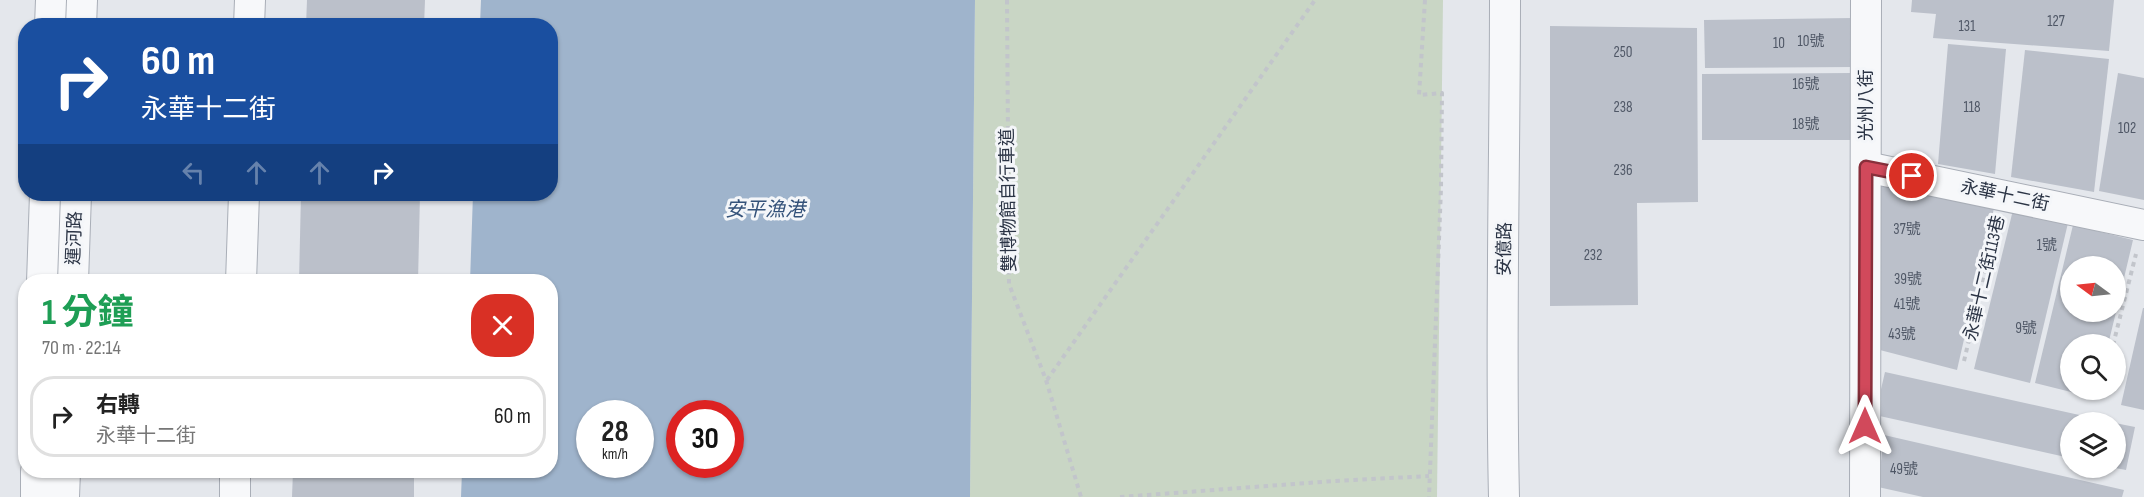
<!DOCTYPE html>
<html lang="zh-TW">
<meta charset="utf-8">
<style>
body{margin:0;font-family:"Sofia Sans Condensed","Noto Sans TC",sans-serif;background:#f2f2f2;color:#222;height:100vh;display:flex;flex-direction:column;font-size:22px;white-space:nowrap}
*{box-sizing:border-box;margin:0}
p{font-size:20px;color:#767676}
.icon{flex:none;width:33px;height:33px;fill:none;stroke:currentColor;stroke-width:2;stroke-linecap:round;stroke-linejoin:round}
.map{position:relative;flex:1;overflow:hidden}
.details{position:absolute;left:18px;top:274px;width:540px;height:204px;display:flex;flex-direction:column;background:#fff;border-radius:24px;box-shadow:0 2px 4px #0004}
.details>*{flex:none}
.guide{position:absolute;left:18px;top:18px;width:540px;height:183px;border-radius:24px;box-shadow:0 2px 4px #0004;background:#1a4fa0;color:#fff;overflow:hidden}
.needle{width:39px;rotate:285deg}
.buttons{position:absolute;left:2060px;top:256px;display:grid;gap:12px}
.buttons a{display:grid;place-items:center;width:66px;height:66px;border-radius:50%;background:#fff;box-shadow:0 2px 4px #0004;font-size:30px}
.speed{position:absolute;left:576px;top:400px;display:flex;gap:12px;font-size:30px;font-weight:700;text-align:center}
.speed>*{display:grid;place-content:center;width:78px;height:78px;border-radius:50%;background:#fff;box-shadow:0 2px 4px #0004;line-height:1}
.speed small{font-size:15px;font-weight:400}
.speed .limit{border:9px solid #d22;background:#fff;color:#111}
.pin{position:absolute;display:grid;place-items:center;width:51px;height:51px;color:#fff;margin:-26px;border:3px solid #fff;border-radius:50%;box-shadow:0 2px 6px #0007}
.me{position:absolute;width:66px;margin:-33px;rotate:0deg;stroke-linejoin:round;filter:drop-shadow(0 0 4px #0008)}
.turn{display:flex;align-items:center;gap:21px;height:126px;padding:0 24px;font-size:27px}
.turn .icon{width:78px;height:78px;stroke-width:2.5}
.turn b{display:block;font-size:42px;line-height:51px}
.lanes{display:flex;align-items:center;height:57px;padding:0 24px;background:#0003;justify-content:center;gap:30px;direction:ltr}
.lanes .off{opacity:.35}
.round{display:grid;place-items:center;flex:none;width:63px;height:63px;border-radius:24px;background:#f2f2f2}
.headline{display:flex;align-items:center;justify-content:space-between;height:102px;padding:0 24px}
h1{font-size:36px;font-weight:700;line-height:45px;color:#1e9e55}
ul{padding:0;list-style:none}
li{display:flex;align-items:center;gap:18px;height:81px;margin:0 12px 9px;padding:0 12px;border:3px solid #e0e0e0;border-radius:24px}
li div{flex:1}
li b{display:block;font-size:22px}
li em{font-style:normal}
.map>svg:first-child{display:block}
</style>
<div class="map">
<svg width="2144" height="497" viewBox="0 0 2144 497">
<rect width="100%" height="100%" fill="#e4e7ec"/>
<polygon fill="#c9d6c5" points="975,0 1443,0 1437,497 970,497"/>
<path fill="#9fb4cc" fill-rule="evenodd" d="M 481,0 L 975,0 L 970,497 L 461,497 L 462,471 L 550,471 L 550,282 L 470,282 L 473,194 L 550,194 L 550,26 L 480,25 ZM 590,414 L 640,414 L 640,465 L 590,465 ZM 680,414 L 730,414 L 730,465 L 680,465 Z"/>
<g fill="#bbc0ca">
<polygon points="307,0 425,0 424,26 306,26"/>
<polygon points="1912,0 2114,0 2109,51 1933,38 1936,14 1911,12"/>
<polygon points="1853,18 1853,67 1705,68 1704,20"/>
<polygon points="1550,26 1697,28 1698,202 1637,203 1638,305 1550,306"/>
<polygon points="1948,44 2006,49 1995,174 1938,164"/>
<polygon points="2025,50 2109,59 2094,192 2011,177"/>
<polygon points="1852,73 1853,140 1702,140 1702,74"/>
<polygon points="2118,73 2144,78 2144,200 2099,191"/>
<polygon points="1881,181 1994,208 1957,370 1876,349 1877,202"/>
<polygon points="301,194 420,194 418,282 299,282"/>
<polygon points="2013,210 2068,223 2030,383 1974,369"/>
<polygon points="2073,225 2133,240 2116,312 2115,267 2070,267 2070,312 2116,312 2108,345 2070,345 2070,390 2097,390 2095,398 2035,383"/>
<polygon points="2143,308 2144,308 2144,410 2121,405"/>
<polygon points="1885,372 2111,422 2111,423 2070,423 2070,458 1875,415"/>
<polygon points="2115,423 2135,427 2126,470 2115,468"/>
<polygon points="1884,435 2124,490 2122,497 1923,497 1878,487"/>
<polygon points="293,471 414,471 414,497 292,497"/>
</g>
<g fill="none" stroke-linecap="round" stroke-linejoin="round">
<defs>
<g id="minor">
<polyline points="50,26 51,0"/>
<polyline points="81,26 82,0"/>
<polyline points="249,26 250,0"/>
<polyline points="1866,167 2144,225"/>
<polyline points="42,282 45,194"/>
<polyline points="73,282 76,194"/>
<polyline points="241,282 244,194"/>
<polyline points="36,497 36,471"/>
<polyline points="64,497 65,471"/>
<polyline points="235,497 235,471"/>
<path d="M 1504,497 C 1500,331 1505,166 1505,0"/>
<polyline points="1865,497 1866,0"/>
</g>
</defs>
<use href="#minor" stroke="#a9aeb7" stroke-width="32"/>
<g stroke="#c2c5cb" stroke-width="4" stroke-dasharray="4.5 4.5" stroke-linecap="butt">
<polyline points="1007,0 1009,284 1046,380 1081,497"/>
<polyline points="1425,0 1419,95 1442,93 1441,188 1429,497"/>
<polyline points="2113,345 2136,254"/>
<polyline points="1964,361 1996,225"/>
<polyline points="1047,380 1315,0"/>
<polyline points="1120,497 1334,481 1429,476"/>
</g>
<use href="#minor" stroke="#f7f8fa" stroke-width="30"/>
</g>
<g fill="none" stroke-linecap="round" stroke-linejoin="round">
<defs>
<polyline id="route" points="1865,426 1866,167 1912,176"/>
</defs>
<use href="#route" stroke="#882f3b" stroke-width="15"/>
<use href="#route" stroke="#d1495b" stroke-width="10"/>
</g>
<g text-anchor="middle" stroke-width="6" stroke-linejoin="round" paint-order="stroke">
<g font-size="15" fill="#4f5766">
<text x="2056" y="26">127</text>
<text x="1967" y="31">131</text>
<text x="1811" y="46">10號</text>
<text x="1779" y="48">10</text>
<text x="1623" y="57">250</text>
<text x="1806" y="89">16號</text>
<text x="1623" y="112">238</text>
<text x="1972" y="112">118</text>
<text x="1806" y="129">18號</text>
<text x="2127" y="133">102</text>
<text x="1623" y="175">236</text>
<text x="1907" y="234">37號</text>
<text x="2047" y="250">1號</text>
<text x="1593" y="260">232</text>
<text x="1908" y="284">39號</text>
<text x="1907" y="309">41號</text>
<text x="2026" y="333">9號</text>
<text x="1902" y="339">43號</text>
<text x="1904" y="474">49號</text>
</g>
<g font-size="18" fill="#2b3445" stroke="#f4f6f9">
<text transform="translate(1866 105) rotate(-90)" y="6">光州八街</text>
<text transform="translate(2005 195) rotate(12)" y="6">永華十二街</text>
<text transform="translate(1008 200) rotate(-91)" y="6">雙博物館自行車道</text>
<text transform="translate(74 238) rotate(-88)" y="6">運河路</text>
<text transform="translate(1504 249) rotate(-89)" y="6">安億路</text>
<text transform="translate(1984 278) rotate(-77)" y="6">永華十二街113巷</text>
</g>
<g font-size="20" font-style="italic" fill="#34527a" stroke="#f4f6f9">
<text x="765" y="216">安平漁港</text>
</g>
</g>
</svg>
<div class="buttons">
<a><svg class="needle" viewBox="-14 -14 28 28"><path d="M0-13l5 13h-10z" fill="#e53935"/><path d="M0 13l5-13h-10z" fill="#767676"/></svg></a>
<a><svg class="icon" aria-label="search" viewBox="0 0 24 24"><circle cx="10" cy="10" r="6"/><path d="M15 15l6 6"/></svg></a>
<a><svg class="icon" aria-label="layers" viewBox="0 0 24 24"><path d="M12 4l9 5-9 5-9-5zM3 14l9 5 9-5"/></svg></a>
</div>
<div class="speed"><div>28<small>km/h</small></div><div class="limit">30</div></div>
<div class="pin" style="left:1912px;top:176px;background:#d93025"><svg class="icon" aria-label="arrive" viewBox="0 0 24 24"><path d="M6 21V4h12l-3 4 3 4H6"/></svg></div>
<svg class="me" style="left:1865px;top:426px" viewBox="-20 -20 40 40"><path d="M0-17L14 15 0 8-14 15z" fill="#d1495b" stroke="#fff" stroke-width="4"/></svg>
<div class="guide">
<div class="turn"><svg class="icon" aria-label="right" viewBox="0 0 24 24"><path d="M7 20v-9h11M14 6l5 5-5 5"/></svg><div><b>60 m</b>永華十二街</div></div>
<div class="lanes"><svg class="icon off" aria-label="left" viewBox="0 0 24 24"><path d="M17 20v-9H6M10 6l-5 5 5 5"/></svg><svg class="icon off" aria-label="ahead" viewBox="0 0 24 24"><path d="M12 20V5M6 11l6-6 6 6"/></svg><svg class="icon off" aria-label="ahead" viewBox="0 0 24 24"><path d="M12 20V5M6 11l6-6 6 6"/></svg><svg class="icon" aria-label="right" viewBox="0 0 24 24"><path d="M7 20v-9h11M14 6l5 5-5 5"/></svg></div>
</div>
<section class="details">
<div class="headline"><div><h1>1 分鐘</h1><p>70 m · 22:14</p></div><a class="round" style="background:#d93025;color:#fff"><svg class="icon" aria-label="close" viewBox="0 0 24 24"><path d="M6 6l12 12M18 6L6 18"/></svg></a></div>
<ul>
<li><svg class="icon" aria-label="right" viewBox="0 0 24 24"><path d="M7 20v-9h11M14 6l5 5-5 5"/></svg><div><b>右轉</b><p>永華十二街</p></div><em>60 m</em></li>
</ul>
</section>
</div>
